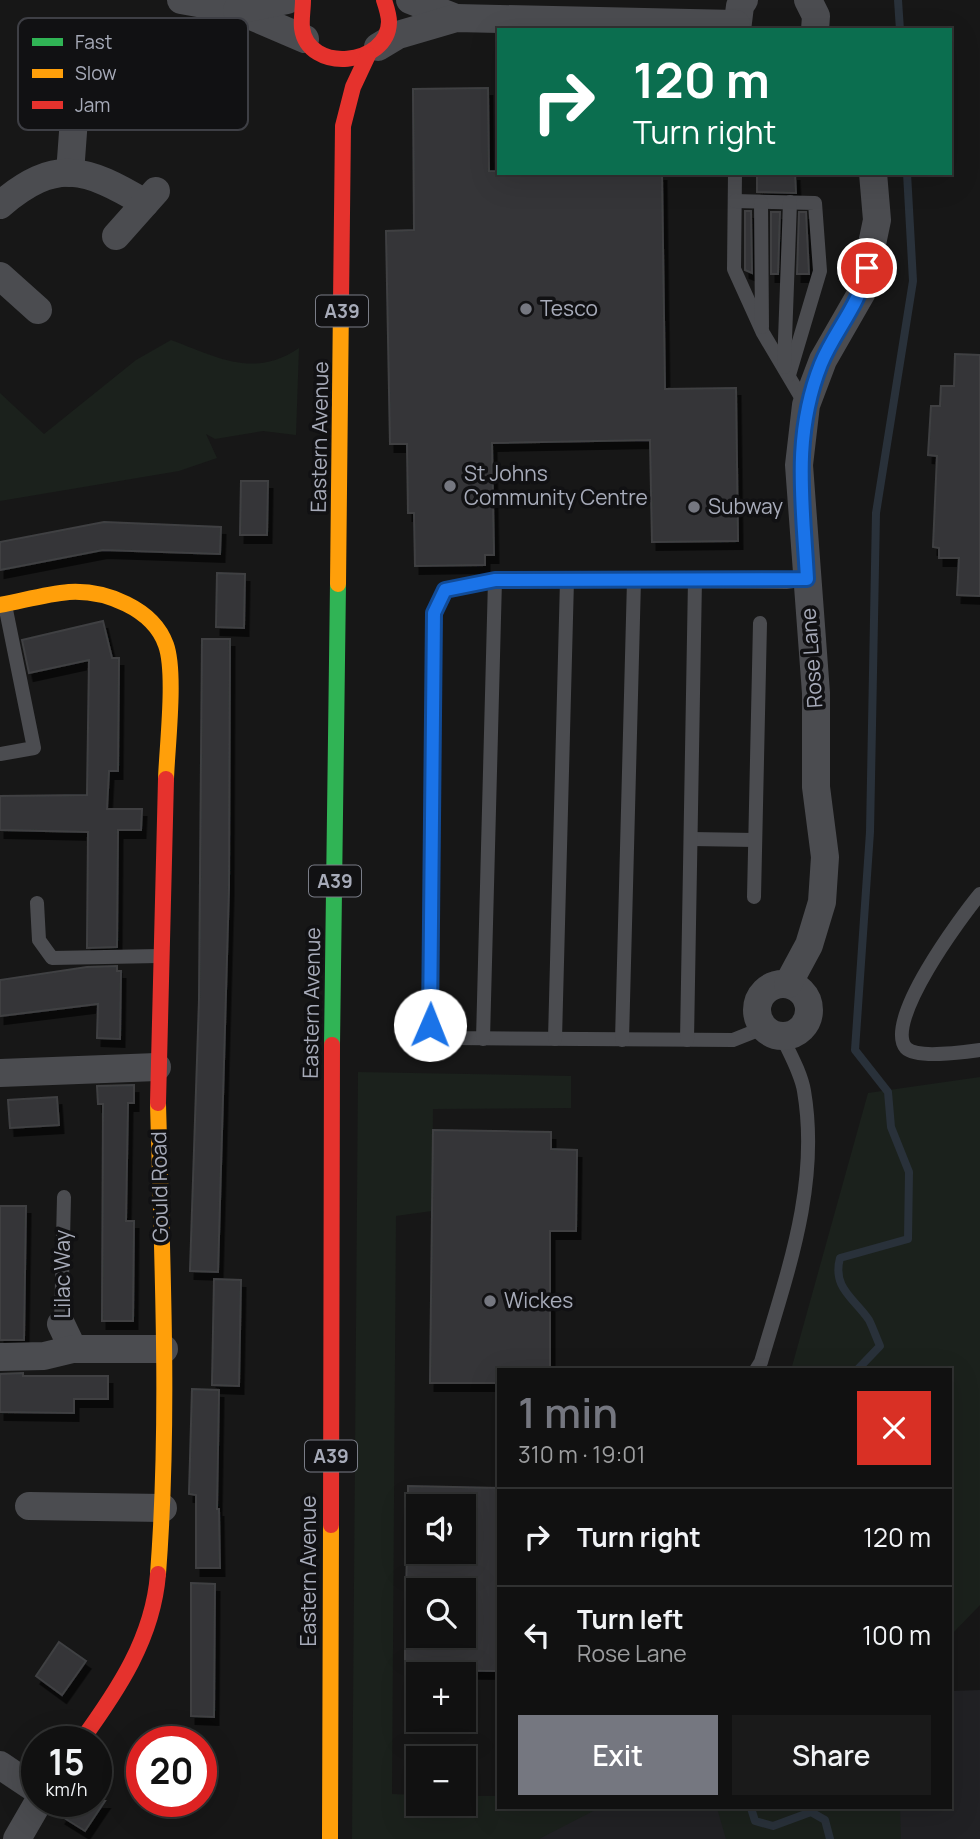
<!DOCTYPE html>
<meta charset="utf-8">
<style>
body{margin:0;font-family:Manrope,sans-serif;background:#1a1a1a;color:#f1f3f6;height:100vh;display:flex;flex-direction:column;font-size:26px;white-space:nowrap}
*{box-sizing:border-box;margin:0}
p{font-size:23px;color:#9c9d9f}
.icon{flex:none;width:38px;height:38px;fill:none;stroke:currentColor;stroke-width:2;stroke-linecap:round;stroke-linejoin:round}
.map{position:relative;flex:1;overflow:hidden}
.drawer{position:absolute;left:497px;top:1368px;width:455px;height:441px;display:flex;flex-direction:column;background:#111;border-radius:0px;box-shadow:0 7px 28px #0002,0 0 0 2px #303131}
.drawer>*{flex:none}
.top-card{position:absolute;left:497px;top:28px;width:455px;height:147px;border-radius:0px;box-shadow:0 7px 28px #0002,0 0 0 2px #303131;background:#0b6e4f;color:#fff;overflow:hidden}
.tools{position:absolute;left:406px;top:1494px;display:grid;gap:14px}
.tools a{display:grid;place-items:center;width:70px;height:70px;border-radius:0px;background:#111;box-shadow:0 7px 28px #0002,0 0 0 2px #303131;font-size:35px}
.speed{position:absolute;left:21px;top:1726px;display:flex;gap:14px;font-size:35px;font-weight:700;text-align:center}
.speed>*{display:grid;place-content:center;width:91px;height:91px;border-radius:50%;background:#111;box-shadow:0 7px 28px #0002,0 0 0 2px #303131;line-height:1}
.speed small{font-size:18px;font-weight:400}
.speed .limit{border:10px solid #d22;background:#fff;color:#111}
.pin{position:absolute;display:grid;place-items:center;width:60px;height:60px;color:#fff;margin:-30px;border:4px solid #fff;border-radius:50%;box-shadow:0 2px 7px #0007}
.me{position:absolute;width:77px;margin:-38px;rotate:1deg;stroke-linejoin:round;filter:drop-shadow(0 0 5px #0008)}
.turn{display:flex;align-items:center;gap:24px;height:147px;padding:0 21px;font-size:32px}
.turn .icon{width:91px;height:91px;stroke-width:2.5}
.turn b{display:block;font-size:49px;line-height:60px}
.round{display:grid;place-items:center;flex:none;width:74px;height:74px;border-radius:0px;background:#1a1a1a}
.summary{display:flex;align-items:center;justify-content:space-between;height:119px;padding:0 21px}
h1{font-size:42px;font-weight:600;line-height:52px;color:#757780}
.primary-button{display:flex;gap:14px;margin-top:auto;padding:14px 21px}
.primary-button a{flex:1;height:80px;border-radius:0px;background:#757780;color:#fff;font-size:28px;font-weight:600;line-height:80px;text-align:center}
.primary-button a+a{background:#1a1a1a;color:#f1f3f6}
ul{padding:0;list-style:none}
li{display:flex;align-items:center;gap:21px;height:98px;padding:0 21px;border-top:2px solid #303131}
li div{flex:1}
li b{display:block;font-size:26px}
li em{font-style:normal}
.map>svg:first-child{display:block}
</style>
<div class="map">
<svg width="980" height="1839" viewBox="0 0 980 1839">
<defs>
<filter id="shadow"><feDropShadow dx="4.5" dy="8" stdDeviation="0" flood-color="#0009"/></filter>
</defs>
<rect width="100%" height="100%" fill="#171717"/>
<polygon fill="#212124" points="980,1690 980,1839 529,1839 572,1808 950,1808 950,1691"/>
<g fill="#1b211c">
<path d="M 171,340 C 217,357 254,379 299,348 L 296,435 L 263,431 L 215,439 L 206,434 L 217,458 L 179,471 L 0,501 L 0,393 L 44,434 L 136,360 Z"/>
<polygon points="358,1072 571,1076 571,1108 433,1109 432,1211 396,1216 392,1794 418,1795 418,1804 464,1804 464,1796 499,1796 499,1808 599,1808 539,1839 352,1839"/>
<polygon points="980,1077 980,1605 950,1636 950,1370 791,1370 868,1093"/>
<polygon points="717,1808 900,1808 901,1839 726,1839"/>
</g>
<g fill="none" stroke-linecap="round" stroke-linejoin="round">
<g stroke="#29313a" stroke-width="8">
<polyline points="898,0 900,30"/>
<path d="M 857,1370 L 880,1346 C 876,1337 873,1328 869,1320 C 854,1298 832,1288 840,1258 L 908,1239 L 909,1172 L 891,1127 L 888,1092 L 855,1050 L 870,832 L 876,513 L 913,281 L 907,173"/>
<polyline points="751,1808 755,1821 773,1826 811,1812 825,1820 830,1839"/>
</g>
</g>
<g fill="#343537" stroke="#3f4043" stroke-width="2" filter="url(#shadow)">
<polygon points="488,88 489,171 662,173 665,389 736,388 738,541 652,542 650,440 492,443 494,555 485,555 485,565 415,566 414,513 408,513 407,444 390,444 386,231 414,230 413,89"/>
<polygon points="757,173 795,173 796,193 757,192"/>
<polygon points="745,211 751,211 752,273 745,270"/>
<polygon points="771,212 780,212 778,274 771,274"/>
<polygon points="799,212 806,212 809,274 797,274"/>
<polygon points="955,354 980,355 980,596 957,595 959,558 939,558 939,548 933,547 937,456 928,455 931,406 940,406 941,386 954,386"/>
<polygon points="241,481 268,481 267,535 240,535"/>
<polygon points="104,522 221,527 220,554 103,550 0,570 0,542"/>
<polygon points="217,573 245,574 244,628 216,627"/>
<polygon points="103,621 112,658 119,658 118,771 109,771 107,809 142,809 141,830 118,830 117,947 87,948 88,832 0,830 0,796 87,795 89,660 29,673 22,640"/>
<polygon points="202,639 230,639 229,887 218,1272 190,1271 199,1000"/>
<polygon points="117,966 117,971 121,971 120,1039 97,1038 98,1004 0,1016 0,980 87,967"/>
<polygon points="134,1085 134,1103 128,1103 126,1221 134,1221 133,1321 102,1321 103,1104 98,1104 97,1086"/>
<polygon points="57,1097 59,1125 10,1128 8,1100"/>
<polygon points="433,1130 551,1132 551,1149 577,1150 576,1231 550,1231 550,1370 499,1370 499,1383 430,1383"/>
<polygon points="0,1206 26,1206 24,1340 0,1340"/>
<polygon points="214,1279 241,1280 239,1386 212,1385"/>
<polygon points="23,1373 23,1376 108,1376 108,1399 74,1399 74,1413 0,1412 0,1374"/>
<polygon points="192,1389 219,1390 217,1509 219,1509 220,1568 196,1568 196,1495 189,1494"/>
<polygon points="408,1486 499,1488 499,1671 405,1670 405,1636 464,1636 464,1591 406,1591 407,1552 464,1552 464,1507 408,1507"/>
<polygon points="191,1583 215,1584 214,1717 191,1716"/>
<polygon points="59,1642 86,1661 62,1695 36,1676"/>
<polygon points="71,1801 105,1801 85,1831 61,1816"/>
</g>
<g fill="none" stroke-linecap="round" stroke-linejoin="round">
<g stroke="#4b4c50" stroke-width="14">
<polyline points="735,173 734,269 763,333 805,404"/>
<polyline points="735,201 815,203 820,271 789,375"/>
<polyline points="761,202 762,327"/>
<polyline points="784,367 790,202"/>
<polyline points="0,754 34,748 5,605"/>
<polyline points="691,839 755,840"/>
<path d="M 980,894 C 961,917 883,1022 906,1048 C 917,1059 965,1052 980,1050"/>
<polyline points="754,897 760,623"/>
<polyline points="37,903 39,940 52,958 159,956"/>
<polyline points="763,1028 733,1040 452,1038 430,1025 434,613 445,590 495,580 786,582 807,579"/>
<polyline points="483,1039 495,580"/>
<polyline points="555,1039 567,580"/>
<polyline points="622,1040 634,580"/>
<polyline points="687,1040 695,579"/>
<polyline points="61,1324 64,1197"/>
<path d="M 756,1370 L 761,1362 C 787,1273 820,1185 804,1091 C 801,1073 790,1054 782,1037"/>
</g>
<g stroke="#4b4c50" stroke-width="28">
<polyline points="181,0 237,10 305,39"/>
<polyline points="410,0 456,18"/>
<polyline points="808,0 816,16 815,30"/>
<polyline points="237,10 287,0"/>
<polyline points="737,30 740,6 744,0"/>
<polyline points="378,47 398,35 456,18 736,24"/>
<polyline points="70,173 77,78"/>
<path d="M 0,205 C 56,157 86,168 145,203"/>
<polyline points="116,236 156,191"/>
<polyline points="0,276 38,310"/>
<circle cx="783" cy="1010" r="26"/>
<polyline points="788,984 809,945 822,902 825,857 816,787 816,693 799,465 806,405 823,360 862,292 877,220 873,173"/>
<polyline points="0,1073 157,1067"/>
<polyline points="61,1324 73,1349"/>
<polyline points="0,1357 44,1356 73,1349 164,1349"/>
<polyline points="29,1506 163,1508"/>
<polyline points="0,1765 37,1790"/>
<polyline points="17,1839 39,1801"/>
</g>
<polyline stroke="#30b455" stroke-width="16" points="332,1045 338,584"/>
<g stroke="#ff9f0a" stroke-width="16">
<polyline points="338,584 341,302"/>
<path d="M 0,605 C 22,601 46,594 69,592 C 105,590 153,608 166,645 C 176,673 167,747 166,779"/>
<path d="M 158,1574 C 170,1417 162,1260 158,1103"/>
<polyline points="330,1839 331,1525"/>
</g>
<g stroke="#e5322d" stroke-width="16">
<path d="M 303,0 C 303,9 301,19 302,28 C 308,74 388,66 389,22 C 389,15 386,6 384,0"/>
<polyline points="341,302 343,126 353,87 368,55"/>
<polyline points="158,1103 166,779"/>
<polyline points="331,1525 332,1045"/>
<path d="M 81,1741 C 118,1690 153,1638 158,1574"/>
</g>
</g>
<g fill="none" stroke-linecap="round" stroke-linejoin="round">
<defs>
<path id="route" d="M 430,1025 L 434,613 L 445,590 L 495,580 L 807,579 C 803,503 792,436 821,364 C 835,330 860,305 867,268"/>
</defs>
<use href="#route" stroke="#114b97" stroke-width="18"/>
<use href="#route" stroke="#1a73e8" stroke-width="12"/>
</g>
<g fill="#757780" stroke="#111113" stroke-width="2.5">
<circle cx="526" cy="309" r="7"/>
<circle cx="450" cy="486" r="7"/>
<circle cx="694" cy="507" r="7"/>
<circle cx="490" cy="1301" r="7"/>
</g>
<g text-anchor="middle" stroke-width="7" stroke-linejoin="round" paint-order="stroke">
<g fill="#111113" stroke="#7a7d87" stroke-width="2">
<rect x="316" y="295.5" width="52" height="31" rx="5"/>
<rect x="309" y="865.5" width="52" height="31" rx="5"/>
<rect x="305" y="1440.5" width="52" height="31" rx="5"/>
</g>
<g font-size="19" font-weight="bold" fill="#a7abb9">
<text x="342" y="318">A39</text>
<text x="335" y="888">A39</text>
<text x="331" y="1463">A39</text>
</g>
<g font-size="21" fill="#a7abb9" stroke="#111113" text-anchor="start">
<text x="540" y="316">Tesco</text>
<text x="464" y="481">St Johns<tspan x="464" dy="24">Community Centre</tspan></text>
<text x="708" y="514">Subway</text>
<text x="504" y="1308">Wickes</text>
</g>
<g font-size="21" fill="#a7abb9" stroke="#111113">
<text transform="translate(320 437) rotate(-89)" y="7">Eastern Avenue</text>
<text transform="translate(812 658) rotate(-94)" y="7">Rose Lane</text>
<text transform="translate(312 1003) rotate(-89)" y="7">Eastern Avenue</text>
<text transform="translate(160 1187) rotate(-91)" y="7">Gould Road</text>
<text transform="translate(63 1274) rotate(-90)" y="7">Lilac Way</text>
<text transform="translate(309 1571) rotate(-90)" y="7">Eastern Avenue</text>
</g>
</g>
<rect x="18" y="18" width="230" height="112" rx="10" fill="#111113" stroke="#3e3f45" stroke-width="2"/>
<rect x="32" y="38" width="31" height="8" fill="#30b455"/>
<rect x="32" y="69" width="31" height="9" fill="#ff9f0a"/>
<rect x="32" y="101" width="31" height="8" fill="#e5322d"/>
<g font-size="19" fill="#a7abb9">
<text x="75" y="49">Fast</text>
<text x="75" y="80">Slow</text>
<text x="75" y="112">Jam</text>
</g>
</svg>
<div class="tools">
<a><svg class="icon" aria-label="sound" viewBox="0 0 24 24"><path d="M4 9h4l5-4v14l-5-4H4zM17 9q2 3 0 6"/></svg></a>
<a><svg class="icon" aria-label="search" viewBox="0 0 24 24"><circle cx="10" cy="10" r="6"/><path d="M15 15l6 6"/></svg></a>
<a>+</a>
<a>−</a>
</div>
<div class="speed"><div>15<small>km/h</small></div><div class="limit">20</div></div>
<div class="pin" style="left:867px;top:268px;background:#d93025"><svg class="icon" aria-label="arrive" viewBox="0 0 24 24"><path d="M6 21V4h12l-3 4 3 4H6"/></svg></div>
<svg class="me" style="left:430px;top:1025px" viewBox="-20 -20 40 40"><circle r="19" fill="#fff"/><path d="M0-13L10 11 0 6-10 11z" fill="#1a73e8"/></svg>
<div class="top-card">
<div class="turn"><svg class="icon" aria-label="right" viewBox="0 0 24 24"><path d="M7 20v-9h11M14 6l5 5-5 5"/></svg><div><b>120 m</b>Turn right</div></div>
</div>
<section class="drawer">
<div class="summary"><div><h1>1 min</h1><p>310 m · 19:01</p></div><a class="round" style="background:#d93025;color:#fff"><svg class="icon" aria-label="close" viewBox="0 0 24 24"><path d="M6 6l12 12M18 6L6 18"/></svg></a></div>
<ul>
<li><svg class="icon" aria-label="right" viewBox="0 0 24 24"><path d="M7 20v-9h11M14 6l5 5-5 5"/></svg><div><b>Turn right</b></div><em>120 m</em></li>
<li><svg class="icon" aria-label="left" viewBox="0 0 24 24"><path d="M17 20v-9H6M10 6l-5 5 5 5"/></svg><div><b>Turn left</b><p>Rose Lane</p></div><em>100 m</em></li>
</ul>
<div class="primary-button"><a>Exit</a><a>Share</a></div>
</section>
</div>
